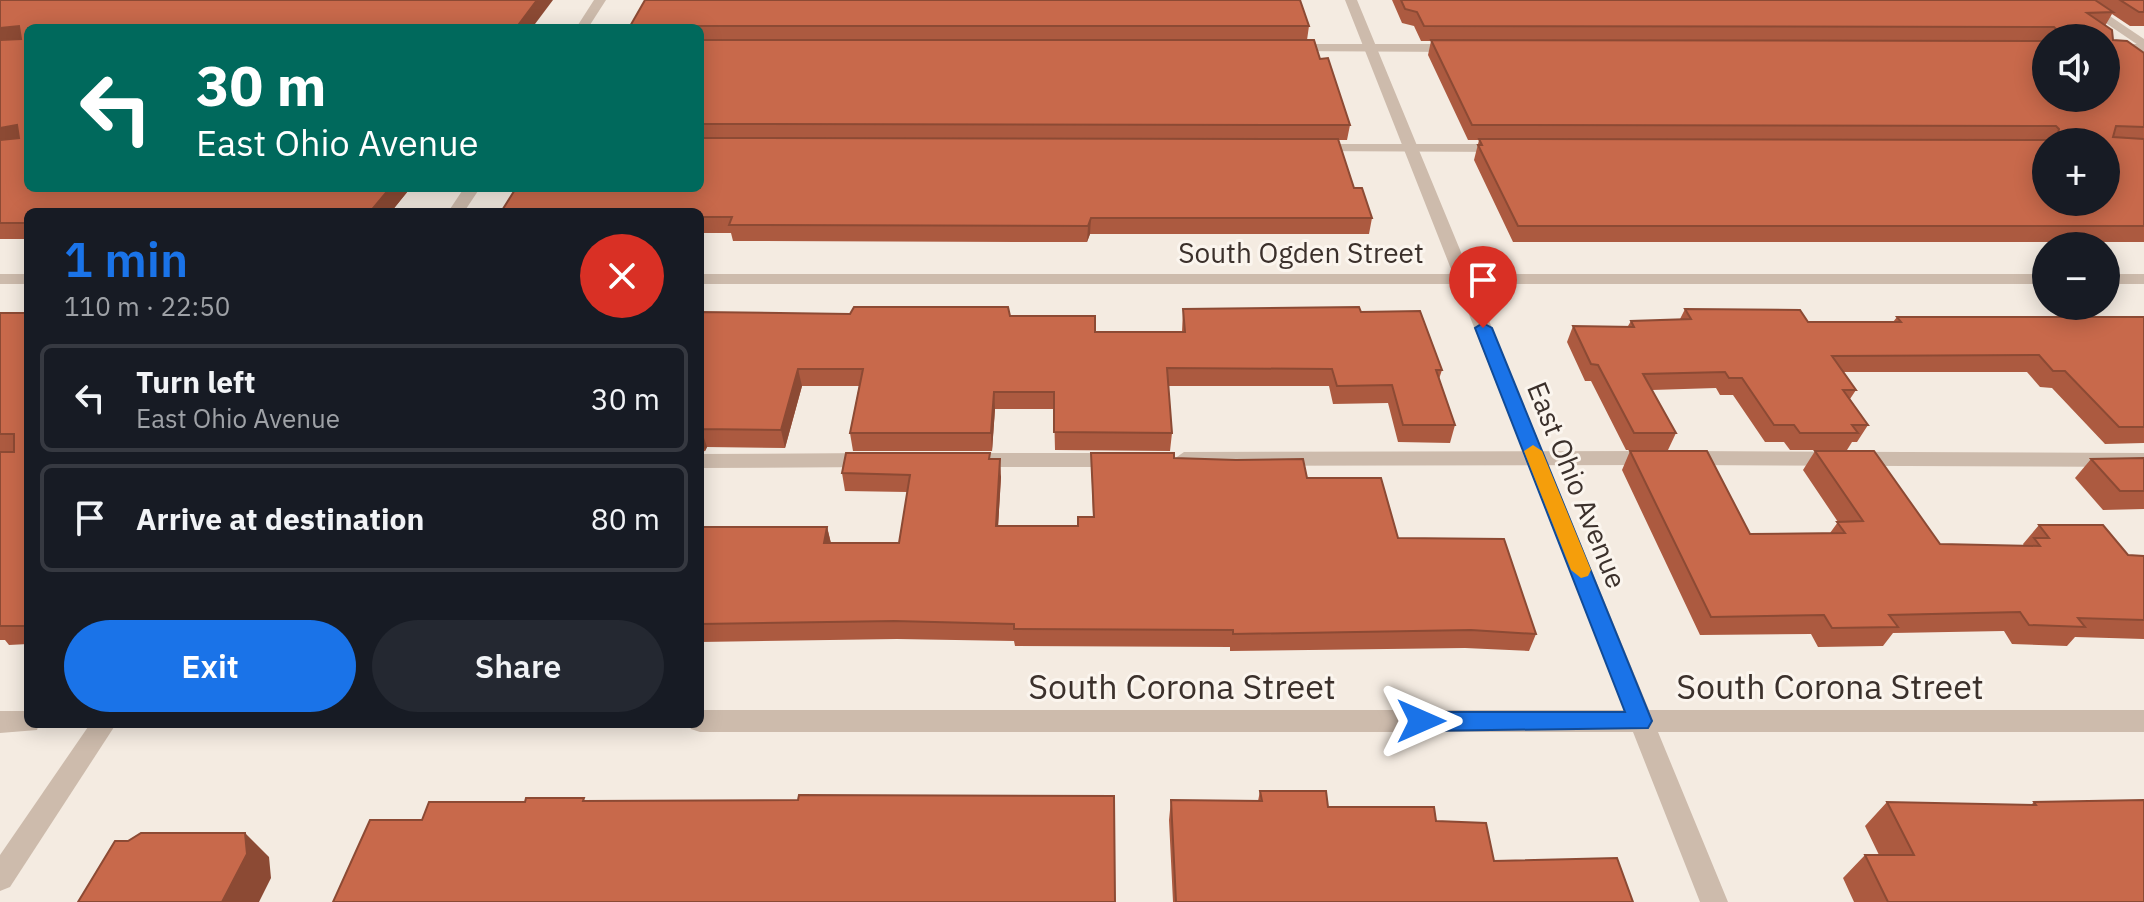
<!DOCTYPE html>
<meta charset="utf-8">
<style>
body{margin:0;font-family:"IBM Plex Sans",sans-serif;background:#242831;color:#f1f3f6;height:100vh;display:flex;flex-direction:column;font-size:30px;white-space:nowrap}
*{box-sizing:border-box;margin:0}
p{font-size:26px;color:#9ea1a6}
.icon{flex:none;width:44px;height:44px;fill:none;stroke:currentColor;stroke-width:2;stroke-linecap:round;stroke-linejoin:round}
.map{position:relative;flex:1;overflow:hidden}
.side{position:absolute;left:24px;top:208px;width:680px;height:520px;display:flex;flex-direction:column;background:#171b24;border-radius:12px;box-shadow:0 4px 20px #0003}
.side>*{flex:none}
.hud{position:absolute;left:24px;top:24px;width:680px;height:168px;border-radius:12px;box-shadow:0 4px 20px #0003;background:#00695c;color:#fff;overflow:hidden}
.fabs{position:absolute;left:2032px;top:24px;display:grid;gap:16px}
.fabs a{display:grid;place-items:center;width:88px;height:88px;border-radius:50%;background:#171b24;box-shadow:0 4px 20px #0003;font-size:40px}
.pin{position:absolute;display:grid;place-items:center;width:68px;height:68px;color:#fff;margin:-82px -34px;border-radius:50% 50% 50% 0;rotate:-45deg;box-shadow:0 0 8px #0007}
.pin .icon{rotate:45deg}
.me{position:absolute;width:88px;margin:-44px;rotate:90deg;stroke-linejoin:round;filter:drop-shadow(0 0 6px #0008)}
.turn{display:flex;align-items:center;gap:28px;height:168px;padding:0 40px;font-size:36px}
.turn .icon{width:104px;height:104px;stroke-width:2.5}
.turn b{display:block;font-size:56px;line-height:68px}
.round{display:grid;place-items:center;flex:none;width:84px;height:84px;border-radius:42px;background:#242831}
.summary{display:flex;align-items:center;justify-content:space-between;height:136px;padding:0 40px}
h1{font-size:48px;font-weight:600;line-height:60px;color:#1a73e8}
.cta{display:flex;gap:16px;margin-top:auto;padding:16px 40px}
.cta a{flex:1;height:92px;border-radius:48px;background:#1a73e8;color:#fff;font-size:32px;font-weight:600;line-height:92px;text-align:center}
.cta a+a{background:#242831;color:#f1f3f6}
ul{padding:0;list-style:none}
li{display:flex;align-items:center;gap:24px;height:108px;margin:0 16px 12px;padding:0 24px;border:4px solid #363941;border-radius:12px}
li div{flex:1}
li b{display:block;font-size:30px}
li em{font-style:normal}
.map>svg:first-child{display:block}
</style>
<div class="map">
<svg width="2144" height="902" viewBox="0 0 2144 902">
<rect width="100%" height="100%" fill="#f4ebe1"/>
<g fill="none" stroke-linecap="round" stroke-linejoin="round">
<g fill="#cdbbac" fill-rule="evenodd">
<polygon points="1314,144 1502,144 1509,148 1502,152 1309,151 1307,148"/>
<polygon points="1652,451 1662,458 1652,465 1184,466 1174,459 1184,452"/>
<polygon points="1684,451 2144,453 2144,467 1684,465 1674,458"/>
<polygon points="872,453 882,460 872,467 700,468 700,454"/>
<polygon points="972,453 1116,453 1126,460 1116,467 972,467 962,460"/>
</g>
<g fill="#cdbbac" fill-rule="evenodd">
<polygon points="594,0 606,0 588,28 576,28"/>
<polygon points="1345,0 1357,0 1470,274 2046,274 2046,284 1474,284 1649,710 2144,710 2144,732 1658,732 1728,902 1700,902 1633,732 700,732 691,729 689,724 700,724 700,710 1625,710 1457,284 700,284 700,274 1453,274"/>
<polygon points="2072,0 2086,0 2144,39 2144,49"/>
<polygon points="464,188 480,188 464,212 448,212"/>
<rect x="0" y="274" width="28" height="10"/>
<rect x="2106" y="274" width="38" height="10"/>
<polygon points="0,711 28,711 28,724 39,724 37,730 0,733"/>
<polygon points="90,724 116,724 10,887 0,891 0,855"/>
</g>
<g fill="#cdbbac" fill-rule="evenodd">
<polygon points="1292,44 1456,44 1462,48 1456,52 1287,51 1287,45"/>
<rect x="2106" y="44" width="38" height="8"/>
</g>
</g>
<g fill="#ac5a40" fill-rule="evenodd">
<polygon points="0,0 28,188 407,188 408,191 391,212 28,212 28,239 0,239"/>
<polygon points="645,0 1309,26 1307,40 1320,59 1350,125 1347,140 1338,140 1354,188 1372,218 1369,234 1090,234 1087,242 1024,242 733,241 731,233 700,233 700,28 629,28"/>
<path d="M 1392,0 L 2144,0 L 2144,26 L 2130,26 L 2112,14 L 2105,26 L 2113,40 L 2144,53 L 2144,242 L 1513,242 L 1474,160 L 1479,140 L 1468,140 L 1428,55 L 1431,41 L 1421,41 L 1414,26 L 1402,23 ZM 2046,38 L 2106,38 L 2046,98 Z"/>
<polygon points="1183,309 1361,312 1442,370 1439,379 1455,425 1450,443 1398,442 1388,403 1333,404 1329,386 1168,386 1172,433 1170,451 1055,450 1054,409 995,409 992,451 853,451 850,433 859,386 802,386 785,448 707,447 705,451 700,452 700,312 1010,316 1095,332 1182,332"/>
<polygon points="1685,309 1808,322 1893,322 1897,317 2144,317 2144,443 2105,444 2052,388 2040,387 2027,372 1843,372 1856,390 1850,399 1868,425 1857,442 1852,442 1847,450 1790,450 1784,442 1765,442 1733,395 1720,395 1716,388 1652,390 1676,433 1668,450 1626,450 1591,381 1585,381 1567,342 1573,326 1628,326 1631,321 1680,319"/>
<polygon points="0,313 28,313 28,644 9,645 5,640 0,640"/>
<polygon points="1630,451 1750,534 1830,533 1838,522 1803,470 1815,451 1940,544 2024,546 2023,544 2039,525 2128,555 2144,556 2144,639 2075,637 2067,646 2012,644 2004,631 1893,633 1883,646 1818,647 1811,634 1700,635 1622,470"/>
<polygon points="990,453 990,459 1001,477 998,526 1078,526 1093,517 1091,453 1174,458 1307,478 1536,634 1529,651 1465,648 1230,651 1230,647 1015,646 1014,641 897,639 700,642 700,527 827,527 831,543 899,543 907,492 845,491 842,473"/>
<polygon points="2144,458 2144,509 2103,510 2075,478 2091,459"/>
<polygon points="1260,791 1328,807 1436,821 1494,861 1633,902 1173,902 1169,820 1171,800 1258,801"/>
<polygon points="1887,802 2031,805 2034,802 2144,902 1854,902 1843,878 1865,855 1879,855 1865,826"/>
</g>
<g fill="#8c4a34">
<polygon points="537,0 553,0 532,28 516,28"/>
<polygon points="19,26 28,41 0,44 0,28"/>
<polygon points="17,125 28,141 0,145 0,128"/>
<polygon points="390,188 407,188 408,191 391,212 370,212"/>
<polygon points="1091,218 1090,234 1087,242 1088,226"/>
<polygon points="798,369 802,386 785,448 781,430"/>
<polygon points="994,392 995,409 992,451 991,433"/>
<polygon points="701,429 707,447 705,451 700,433"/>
<polygon points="1000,459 1001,477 997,544 996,526"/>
<polygon points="827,527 831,544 824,543"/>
<polygon points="245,833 269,857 271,878 259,902 222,902"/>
</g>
<g fill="#c8694b" stroke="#8c4a34" stroke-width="2" fill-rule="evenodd">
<polygon points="0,0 537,0 516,28 28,28 28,188 390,188 370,212 28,212 28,223 0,223 0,140 19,138 17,125 0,128 0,40 21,39 19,26 0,28"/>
<polygon points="645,0 1300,0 1309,26 697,26 696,28 629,28"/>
<path d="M 1401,0 L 2095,0 L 2113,12 L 2087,13 L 2112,30 L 2113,40 L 2127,41 L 2144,53 L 2144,127 L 2116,126 L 2113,137 L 2144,139 L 2144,226 L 1518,226 L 1478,145 L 1482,145 L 1479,139 L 2056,140 L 2059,129 L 2056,126 L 1472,125 L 1431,40 L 2046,41 L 2046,98 L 2106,98 L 2106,38 L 2055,38 L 2057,30 L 2054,27 L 1424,26 L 1417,12 L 1405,9 ZM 2046,142 L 2106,142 L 2106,202 L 2046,202 Z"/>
<polygon points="2120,0 2144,0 2144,12 2139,12"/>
<polygon points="700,40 1314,40 1320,59 1328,58 1350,125 700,124"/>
<polygon points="700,138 1338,139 1354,188 1362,188 1372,218 1091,218 1088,226 729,225 732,217 700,217 700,212 501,212 516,188 700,188"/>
<polygon points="854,307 1008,307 1010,316 1095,316 1095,332 1185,332 1183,309 1359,307 1361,312 1420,311 1442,370 1436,370 1455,425 1403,425 1392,385 1337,386 1332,369 1167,368 1172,433 1054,432 1054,392 994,392 991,433 850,433 863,369 798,369 781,430 701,429 700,433 700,312 850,314"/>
<polygon points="1685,309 1800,310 1808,322 1901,322 1897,317 2144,317 2144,427 2119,427 2065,371 2053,371 2039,355 1832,356 1856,390 1843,390 1868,425 1852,425 1858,433 1800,433 1794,425 1774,425 1742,378 1729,378 1725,372 1643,374 1676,433 1634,433 1598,365 1591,364 1573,326 1634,327 1631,321 1691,319"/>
<polygon points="0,313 28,313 28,626 0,626 0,452 14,452 14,434 0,434"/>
<polygon points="1630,451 1707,451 1750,534 1845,533 1837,522 1863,521 1815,451 1874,451 1940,544 2040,546 2034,538 2049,538 2039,525 2103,525 2128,555 2144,556 2144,620 2078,618 2085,627 2029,625 2020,612 1889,615 1898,627 1832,628 1824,615 1711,617"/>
<polygon points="846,453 990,453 989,459 1000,459 996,526 1078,526 1078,517 1094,517 1091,453 1174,453 1174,458 1236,460 1303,459 1307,478 1381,478 1398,538 1504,539 1536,634 1471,630 1233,634 1233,630 1014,629 1014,624 894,621 700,624 700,527 827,527 824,543 899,543 910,475 842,473"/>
<polygon points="2144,458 2144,491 2120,491 2091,459"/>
<polygon points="1260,791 1326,791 1328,807 1434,807 1436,821 1486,823 1494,861 1617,858 1633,902 1176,902 1171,800 1262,801"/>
<polygon points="799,795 1114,796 1115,902 333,902 370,820 422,820 429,802 525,802 526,798 584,798 583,801 798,800"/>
<polygon points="2144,800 2144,902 1888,902 1865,855 1914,855 1887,802 2036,805 2034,802"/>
<polygon points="141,833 245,833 247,854 222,902 78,902 115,841 128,841"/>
</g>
<polygon fill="#1a73e8" stroke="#114b97" stroke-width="2" points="1483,323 1492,328 1652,721 1648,728 1421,731 1413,728 1410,721 1413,715 1421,712 1625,712 1475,328"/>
<polygon fill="#f59e0b" points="1533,445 1542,451 1591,570 1588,576 1581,578 1571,570 1524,451"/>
<g text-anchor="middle" stroke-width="6" stroke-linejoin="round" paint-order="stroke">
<g font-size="28" fill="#3b302b" stroke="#fbf5ee">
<text x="1301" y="263">South Ogden Street</text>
<text transform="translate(1577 485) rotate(68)" y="10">East Ohio Avenue</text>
</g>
<g font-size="34" fill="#3b302b" stroke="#fbf5ee">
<text x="1182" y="699">South Corona Street</text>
<text x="1830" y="699">South Corona Street</text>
</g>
</g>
</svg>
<div class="fabs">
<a><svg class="icon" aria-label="sound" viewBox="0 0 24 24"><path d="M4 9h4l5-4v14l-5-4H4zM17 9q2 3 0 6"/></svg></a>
<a>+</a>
<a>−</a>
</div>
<div class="pin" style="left:1483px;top:328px;background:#d93025"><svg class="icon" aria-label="arrive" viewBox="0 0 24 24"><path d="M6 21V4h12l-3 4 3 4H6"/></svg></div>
<svg class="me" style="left:1421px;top:721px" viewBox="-20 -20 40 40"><path d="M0-17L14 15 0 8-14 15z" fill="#1a73e8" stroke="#fff" stroke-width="4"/></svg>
<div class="hud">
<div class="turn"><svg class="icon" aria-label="left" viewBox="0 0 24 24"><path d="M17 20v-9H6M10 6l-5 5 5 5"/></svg><div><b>30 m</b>East Ohio Avenue</div></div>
</div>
<section class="side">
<div class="summary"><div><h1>1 min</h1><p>110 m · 22:50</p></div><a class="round" style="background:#d93025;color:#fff"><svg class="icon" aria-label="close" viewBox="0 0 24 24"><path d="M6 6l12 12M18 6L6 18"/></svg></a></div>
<ul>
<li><svg class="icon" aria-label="left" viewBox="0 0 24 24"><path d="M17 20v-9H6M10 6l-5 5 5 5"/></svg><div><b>Turn left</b><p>East Ohio Avenue</p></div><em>30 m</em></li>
<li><svg class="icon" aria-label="arrive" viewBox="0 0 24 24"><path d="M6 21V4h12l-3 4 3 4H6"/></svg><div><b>Arrive at destination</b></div><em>80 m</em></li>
</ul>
<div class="cta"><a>Exit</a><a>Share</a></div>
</section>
</div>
